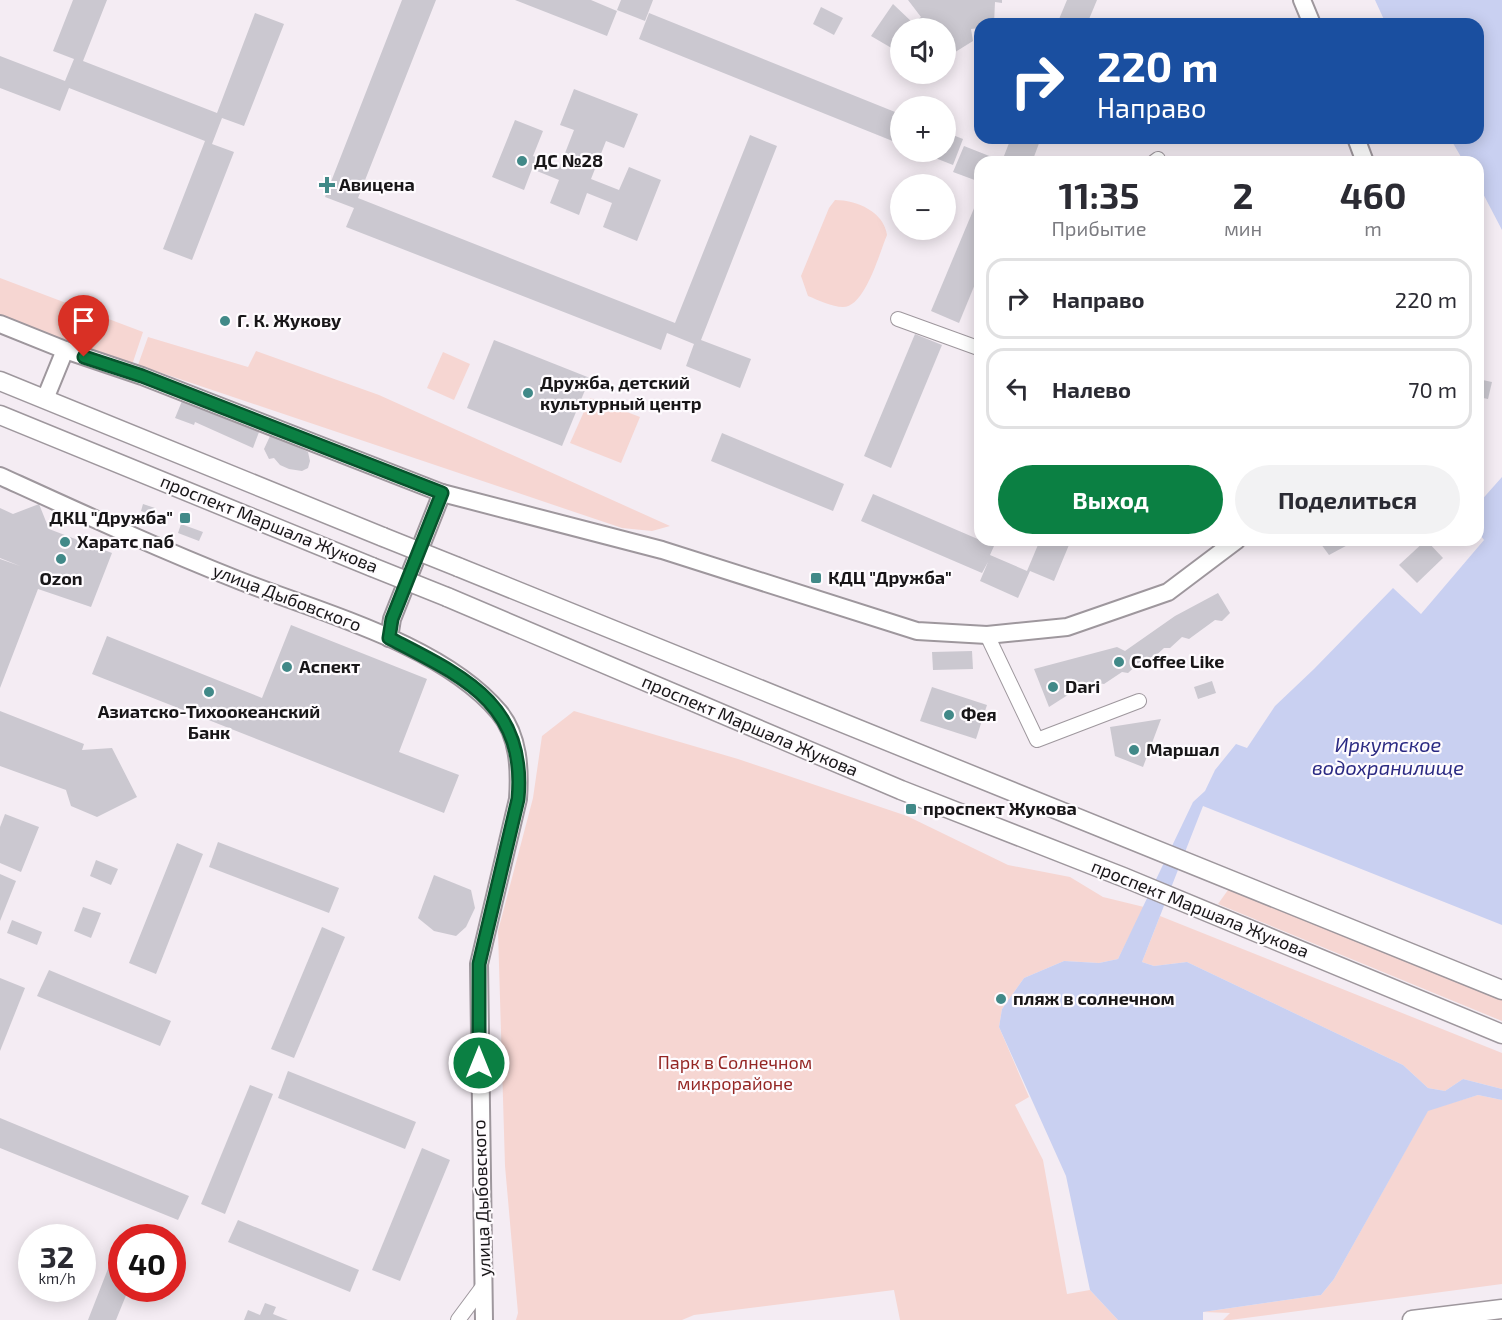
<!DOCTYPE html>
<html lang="ru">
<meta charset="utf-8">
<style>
body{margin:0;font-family:"Exo 2",sans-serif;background:#f2f2f3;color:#2b2b33;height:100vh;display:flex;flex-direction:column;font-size:22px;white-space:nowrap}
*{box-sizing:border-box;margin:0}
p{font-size:20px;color:#7c7c81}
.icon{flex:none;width:33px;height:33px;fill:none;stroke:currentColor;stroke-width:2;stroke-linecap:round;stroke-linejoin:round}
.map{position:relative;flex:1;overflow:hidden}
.panel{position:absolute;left:974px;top:156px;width:510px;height:390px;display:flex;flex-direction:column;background:#fff;border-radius:18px;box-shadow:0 3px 15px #0003}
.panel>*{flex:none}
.guide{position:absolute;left:974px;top:18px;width:510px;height:126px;border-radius:18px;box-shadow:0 3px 15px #0003;background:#1a4fa0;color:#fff;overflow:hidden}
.controls{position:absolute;left:890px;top:18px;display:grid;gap:12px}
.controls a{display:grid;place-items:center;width:66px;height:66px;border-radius:50%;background:#fff;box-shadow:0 3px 15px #0003;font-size:30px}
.speed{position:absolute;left:18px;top:1224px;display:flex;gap:12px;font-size:30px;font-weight:700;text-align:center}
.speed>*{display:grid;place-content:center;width:78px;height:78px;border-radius:50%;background:#fff;box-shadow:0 3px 15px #0003;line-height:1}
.speed small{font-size:15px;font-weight:400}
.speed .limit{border:9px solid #d22;background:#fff;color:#111}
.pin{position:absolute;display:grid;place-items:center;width:51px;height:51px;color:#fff;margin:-62px -26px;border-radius:50% 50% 50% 0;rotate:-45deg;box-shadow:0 0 6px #0007}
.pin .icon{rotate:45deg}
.me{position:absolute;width:66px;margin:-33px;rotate:0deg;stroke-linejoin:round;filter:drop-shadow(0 0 4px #0008)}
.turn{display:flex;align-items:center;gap:21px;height:126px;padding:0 24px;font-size:27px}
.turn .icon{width:78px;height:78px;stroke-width:2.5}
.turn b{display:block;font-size:42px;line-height:51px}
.eta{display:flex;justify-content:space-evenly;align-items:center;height:102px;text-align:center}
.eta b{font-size:36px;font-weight:700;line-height:42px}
.action{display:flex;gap:12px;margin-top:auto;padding:12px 24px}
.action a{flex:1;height:69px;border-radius:36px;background:#0b8043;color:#fff;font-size:24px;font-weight:700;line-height:69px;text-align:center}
.action a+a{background:#f2f2f3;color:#2b2b33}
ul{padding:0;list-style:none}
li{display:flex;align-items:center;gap:18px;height:81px;margin:0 12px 9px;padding:0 12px;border:3px solid #e1e1e2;border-radius:18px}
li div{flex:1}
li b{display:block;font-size:22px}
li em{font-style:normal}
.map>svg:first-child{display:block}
</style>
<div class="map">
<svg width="1502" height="1320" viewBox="0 0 1502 1320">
<rect width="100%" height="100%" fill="#f4ecf3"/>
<g fill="#f6d6d2">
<path d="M 835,200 C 857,200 884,212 887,235 C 879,254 865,307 843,307 C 832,307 818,300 808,296 L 801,276 L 829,208 Z"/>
<polygon points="0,278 143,332 132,365 73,346 0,316"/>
<polygon points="148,337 248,367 256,351 379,395 670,526 652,531 622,528 138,365"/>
<polygon points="443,352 470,364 454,400 427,388"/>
<polygon points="590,398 640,417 621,463 570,443"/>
<polygon points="574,711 738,759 907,816 1008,865 1070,877 1103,897 1144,907 1118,959 1099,963 1064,961 1024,978 1002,1009 999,1027 1029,1097 1015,1105 1043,1160 1067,1294 1090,1290 1118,1320 900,1320 894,1290 694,1315 682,1320 516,1320 518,1313 505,1166 498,931 533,798 542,736"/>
<polygon points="1228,890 1502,999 1502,1021 1218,904"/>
<polygon points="1160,916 1502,1053 1502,1089 1463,1079 1445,1091 1428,1088 1403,1065 1187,962 1154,966 1142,962"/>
<polygon points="1478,1095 1502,1100 1502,1284 1230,1320 1223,1320 1230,1313 1203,1312 1321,1295 1334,1279 1428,1110"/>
</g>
<g fill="#c9d0f1">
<polygon points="1375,0 1502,0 1502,230 1478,184 1478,162 1464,162 1450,138 1478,138 1478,24 1386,24"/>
<polygon points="1502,477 1502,925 1203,806 1142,962 1154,966 1187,962 1403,1065 1428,1088 1445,1091 1463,1079 1502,1089 1502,1100 1478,1095 1428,1111 1334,1279 1321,1295 1203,1312 1203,1320 1118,1320 1090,1290 1066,1176 999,1027 1002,1009 1024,978 1064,961 1099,963 1118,959 1193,802 1205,791 1215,770 1236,744 1247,748 1275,706 1314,669 1393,588 1421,614 1484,540 1478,532 1478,504"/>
</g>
<g fill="#cbc8d0">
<polygon points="73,0 107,0 83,61 217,113 255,13 284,24 244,126 222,118 212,144 234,152 192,260 163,249 205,141 69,88 60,111 0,88 0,56 65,81 74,59 53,51"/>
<polygon points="402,0 436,0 358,198 675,323 750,135 777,146 701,340 751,359 740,388 686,366 694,344 667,333 661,350 346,227 354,208 325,197"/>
<polygon points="515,0 591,0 617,11 607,36"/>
<polygon points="621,0 653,0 645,21 617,10"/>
<polygon points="908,0 1002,0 1002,3 995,2 994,24 980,24 980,28 971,29 973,41 952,54 947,50 945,52 945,28 900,28 900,53 871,36 893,4 913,23 921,17"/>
<polygon points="1067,0 1097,0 1087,24 1057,24"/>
<polygon points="821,7 843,18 834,35 813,24"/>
<polygon points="649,13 900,114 900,144 639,39"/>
<polygon points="574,89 638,114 624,148 606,141 591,179 619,190 629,167 661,180 637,241 603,227 612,203 587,193 579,215 550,203 559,180 532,169 524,190 492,177 515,120 543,131 533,156 560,166 574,130 560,125"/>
<polygon points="945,132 963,139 953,165 920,152 945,152"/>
<polygon points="1011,138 1041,138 1032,162 980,162 980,182 953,172 964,146 1002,161"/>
<polygon points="980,194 980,272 959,323 931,311"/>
<polygon points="915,334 942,345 891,468 864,456"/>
<polygon points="494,340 590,378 562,446 467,408"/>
<polygon points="1478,379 1492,382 1488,399 1478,397"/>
<polygon points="182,401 259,432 253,448 195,422 194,425 175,418"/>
<polygon points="722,433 844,484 833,511 711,461"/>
<polygon points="271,434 308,452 310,461 308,468 302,471 289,469 280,465 274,458 269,459 264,449"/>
<polygon points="873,494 994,546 990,555 1027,571 1040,540 1071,540 1054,581 1030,571 1018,598 980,581 988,562 982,573 861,521"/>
<polygon points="39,504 49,529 112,553 91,607 38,589 0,688 0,559 20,566 0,558 0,508 13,514"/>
<polygon points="143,504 155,508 153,516 141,511"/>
<polygon points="181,524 203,532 199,541 178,533"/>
<polygon points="1318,540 1357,540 1329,555"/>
<polygon points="1426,540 1443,558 1417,583 1399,565"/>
<polygon points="1218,593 1230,613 1222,621 1215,620 1189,639 1182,637 1170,648 1164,648 1151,660 1143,659 1128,673 1122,672 1104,684 1098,683 1079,693 1074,691 1049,707 1034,669 1117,647 1125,651 1175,616"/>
<polygon points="291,625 427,679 399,752 459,775 444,813 92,674 107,636 262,698"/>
<polygon points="972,651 973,669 933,670 932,652"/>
<polygon points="1212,681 1216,693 1198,699 1194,687"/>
<polygon points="932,687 987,705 976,739 920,721"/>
<polygon points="0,711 84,744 82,750 112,748 137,797 97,817 71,806 66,790 0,766"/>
<polygon points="1161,719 1143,767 1115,756 1110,727"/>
<polygon points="5,814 39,827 21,872 0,863 0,827"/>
<polygon points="218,842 339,888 329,913 209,867"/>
<polygon points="177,843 203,854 156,974 129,963"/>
<polygon points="96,860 118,869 111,885 90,876"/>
<polygon points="0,874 16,881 0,921"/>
<polygon points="434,875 471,890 475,908 466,927 456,936 434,931 418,918"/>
<polygon points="83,907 101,913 91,938 74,931"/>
<polygon points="12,920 42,932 37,945 7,933"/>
<polygon points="322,927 345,937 294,1058 271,1049"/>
<polygon points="49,970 171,1021 160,1046 37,996"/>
<polygon points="0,978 25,988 0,1051"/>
<polygon points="288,1071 416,1122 405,1149 278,1098"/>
<polygon points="250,1085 273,1094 225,1214 201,1204"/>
<polygon points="0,1118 189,1196 178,1220 0,1148"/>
<polygon points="422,1148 450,1160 400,1281 372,1270"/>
<polygon points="238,1220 359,1270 350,1292 228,1242"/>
<polygon points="113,1256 122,1259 122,1288 129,1288 116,1320 88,1320"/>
<polygon points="265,1303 276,1307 273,1314 288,1320 244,1320 248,1310 260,1315"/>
</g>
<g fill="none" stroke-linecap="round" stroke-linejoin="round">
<defs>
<g id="minor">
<polyline points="1154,162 1158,159"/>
<polyline points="898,319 978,348"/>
<polyline points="987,635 1037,740 1139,701"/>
<polyline points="458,1320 484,1285"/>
</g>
<g id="tertiary">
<polyline points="1302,0 1312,24"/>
<polyline points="1356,138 1365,162"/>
<polyline points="0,324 65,350 142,376 442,493 662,550 917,631 987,635 1067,627 1168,592 1237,540"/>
<polyline points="45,399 65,350"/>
<path d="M 0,476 C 79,512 157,548 238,580 C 319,612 442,644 499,712 C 519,736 520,770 518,799 L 479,964 L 484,1320"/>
<polyline points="389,638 392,619 442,493"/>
</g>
<g id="secondary">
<polyline points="0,381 383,537"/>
<polyline points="0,415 372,567"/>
<polyline points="458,567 1502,990"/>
<polyline points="447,597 901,790 1123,877 1502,1034"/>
<polyline points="1412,1320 1502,1309"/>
</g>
</defs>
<use href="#minor" stroke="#9e979d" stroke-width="16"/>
<use href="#tertiary" stroke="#9e979d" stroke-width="20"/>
<use href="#secondary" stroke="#9e979d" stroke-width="21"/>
<use href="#minor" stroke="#fff" stroke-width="14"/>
<use href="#tertiary" stroke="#fff" stroke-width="16"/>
<use href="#secondary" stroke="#fff" stroke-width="18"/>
<defs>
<g id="secondary-bridge">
<polyline points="383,537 458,567"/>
<polyline points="372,567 447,597"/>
</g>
</defs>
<use href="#secondary-bridge" stroke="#9e979d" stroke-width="21" stroke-linecap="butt"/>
<use href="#secondary-bridge" stroke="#fff" stroke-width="18"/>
</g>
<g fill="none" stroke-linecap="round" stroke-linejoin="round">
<defs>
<path id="route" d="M 84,357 L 142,376 L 442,493 L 392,619 L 389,638 C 462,676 527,703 518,799 L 479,964 L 479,1063"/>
</defs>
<use href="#route" stroke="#07532c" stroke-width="15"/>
<use href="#route" stroke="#0b8043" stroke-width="10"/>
</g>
<g fill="#418988" stroke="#fefbfe" stroke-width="2">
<circle cx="522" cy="161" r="6"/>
<path d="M324 176h6v6h6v6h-6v6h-6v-6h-6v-6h6z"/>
<circle cx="225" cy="321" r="6"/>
<circle cx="528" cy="393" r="6"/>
<rect x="179" y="512" width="12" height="12" rx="3"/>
<circle cx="65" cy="542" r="6"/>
<circle cx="61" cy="559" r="6"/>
<rect x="810" y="572" width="12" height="12" rx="3"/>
<circle cx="1119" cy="662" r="6"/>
<circle cx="287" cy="667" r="6"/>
<circle cx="1053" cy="687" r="6"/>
<circle cx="209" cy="692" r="6"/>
<circle cx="949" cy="715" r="6"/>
<circle cx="1134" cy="750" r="6"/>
<rect x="905" y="803" width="12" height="12" rx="3"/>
<circle cx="1001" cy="999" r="6"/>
</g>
<g text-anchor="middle" stroke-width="4.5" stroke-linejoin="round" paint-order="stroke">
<g font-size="18" font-weight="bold" fill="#181618" stroke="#fefbfe" text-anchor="start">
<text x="534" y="167">ДС №28</text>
<text x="339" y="191">Авицена</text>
<text x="237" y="327">Г. К. Жукову</text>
<text x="540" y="389">Дружба, детский<tspan x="540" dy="21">культурный центр</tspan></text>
<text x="173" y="524" text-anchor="end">ДКЦ "Дружба"</text>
<text x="77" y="548">Харатс паб</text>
<text x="828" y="584">КДЦ "Дружба"</text>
<text x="61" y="585" text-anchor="middle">Ozon</text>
<text x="1131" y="668">Coffee Like</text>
<text x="299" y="673">Аспект</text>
<text x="1065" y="693">Dari</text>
<text x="209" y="718" text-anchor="middle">Азиатско-Тихоокеанский<tspan x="209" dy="21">Банк</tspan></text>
<text x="961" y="721">Фея</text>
<text x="1146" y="756">Маршал</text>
<text x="923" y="815">проспект Жукова</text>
<text x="1013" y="1005">пляж в солнечном</text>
</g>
<g font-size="18" fill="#181618" stroke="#fefbfe">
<text transform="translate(269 524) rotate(22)" y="6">проспект Маршала Жукова</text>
<text transform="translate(287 598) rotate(21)" y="6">улица Дыбовского</text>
<text transform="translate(750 726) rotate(23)" y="6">проспект Маршала Жукова</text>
<text transform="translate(1200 909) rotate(22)" y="6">проспект Маршала Жукова</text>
<text transform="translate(482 1198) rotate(-92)" y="6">улица Дыбовского</text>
</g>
<g font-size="18" fill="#942624" stroke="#fefbfe">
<text x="735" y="1069">Парк в Солнечном<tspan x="735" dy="21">микрорайоне</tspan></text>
</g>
<g font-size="20" font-style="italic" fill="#2b2a83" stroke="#fefbfe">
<text x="1388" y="752">Иркутское<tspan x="1388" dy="23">водохранилище</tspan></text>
</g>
</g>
</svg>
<div class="controls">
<a><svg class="icon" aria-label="sound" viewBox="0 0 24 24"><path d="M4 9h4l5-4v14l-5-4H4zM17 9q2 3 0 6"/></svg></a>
<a>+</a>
<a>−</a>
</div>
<div class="speed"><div>32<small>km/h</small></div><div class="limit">40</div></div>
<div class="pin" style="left:84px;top:357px;background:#d93025"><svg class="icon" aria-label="arrive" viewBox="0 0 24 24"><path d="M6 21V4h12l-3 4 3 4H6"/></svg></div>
<svg class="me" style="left:479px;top:1063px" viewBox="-20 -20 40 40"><circle r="17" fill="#0b8043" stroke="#fff" stroke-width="3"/><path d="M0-11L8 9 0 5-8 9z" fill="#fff"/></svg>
<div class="guide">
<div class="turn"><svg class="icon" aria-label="right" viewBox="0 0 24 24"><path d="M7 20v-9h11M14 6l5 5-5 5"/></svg><div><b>220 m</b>Направо</div></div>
</div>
<section class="panel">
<div class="eta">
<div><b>11:35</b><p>Прибытие</p></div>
<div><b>2</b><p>мин</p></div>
<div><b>460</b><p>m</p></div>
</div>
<ul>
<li><svg class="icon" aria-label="right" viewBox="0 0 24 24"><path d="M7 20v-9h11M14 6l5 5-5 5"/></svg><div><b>Направо</b></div><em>220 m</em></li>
<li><svg class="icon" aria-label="left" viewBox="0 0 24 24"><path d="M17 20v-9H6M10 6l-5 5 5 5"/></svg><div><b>Налево</b></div><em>70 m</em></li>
</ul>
<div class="action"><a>Выход</a><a>Поделиться</a></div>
</section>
</div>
